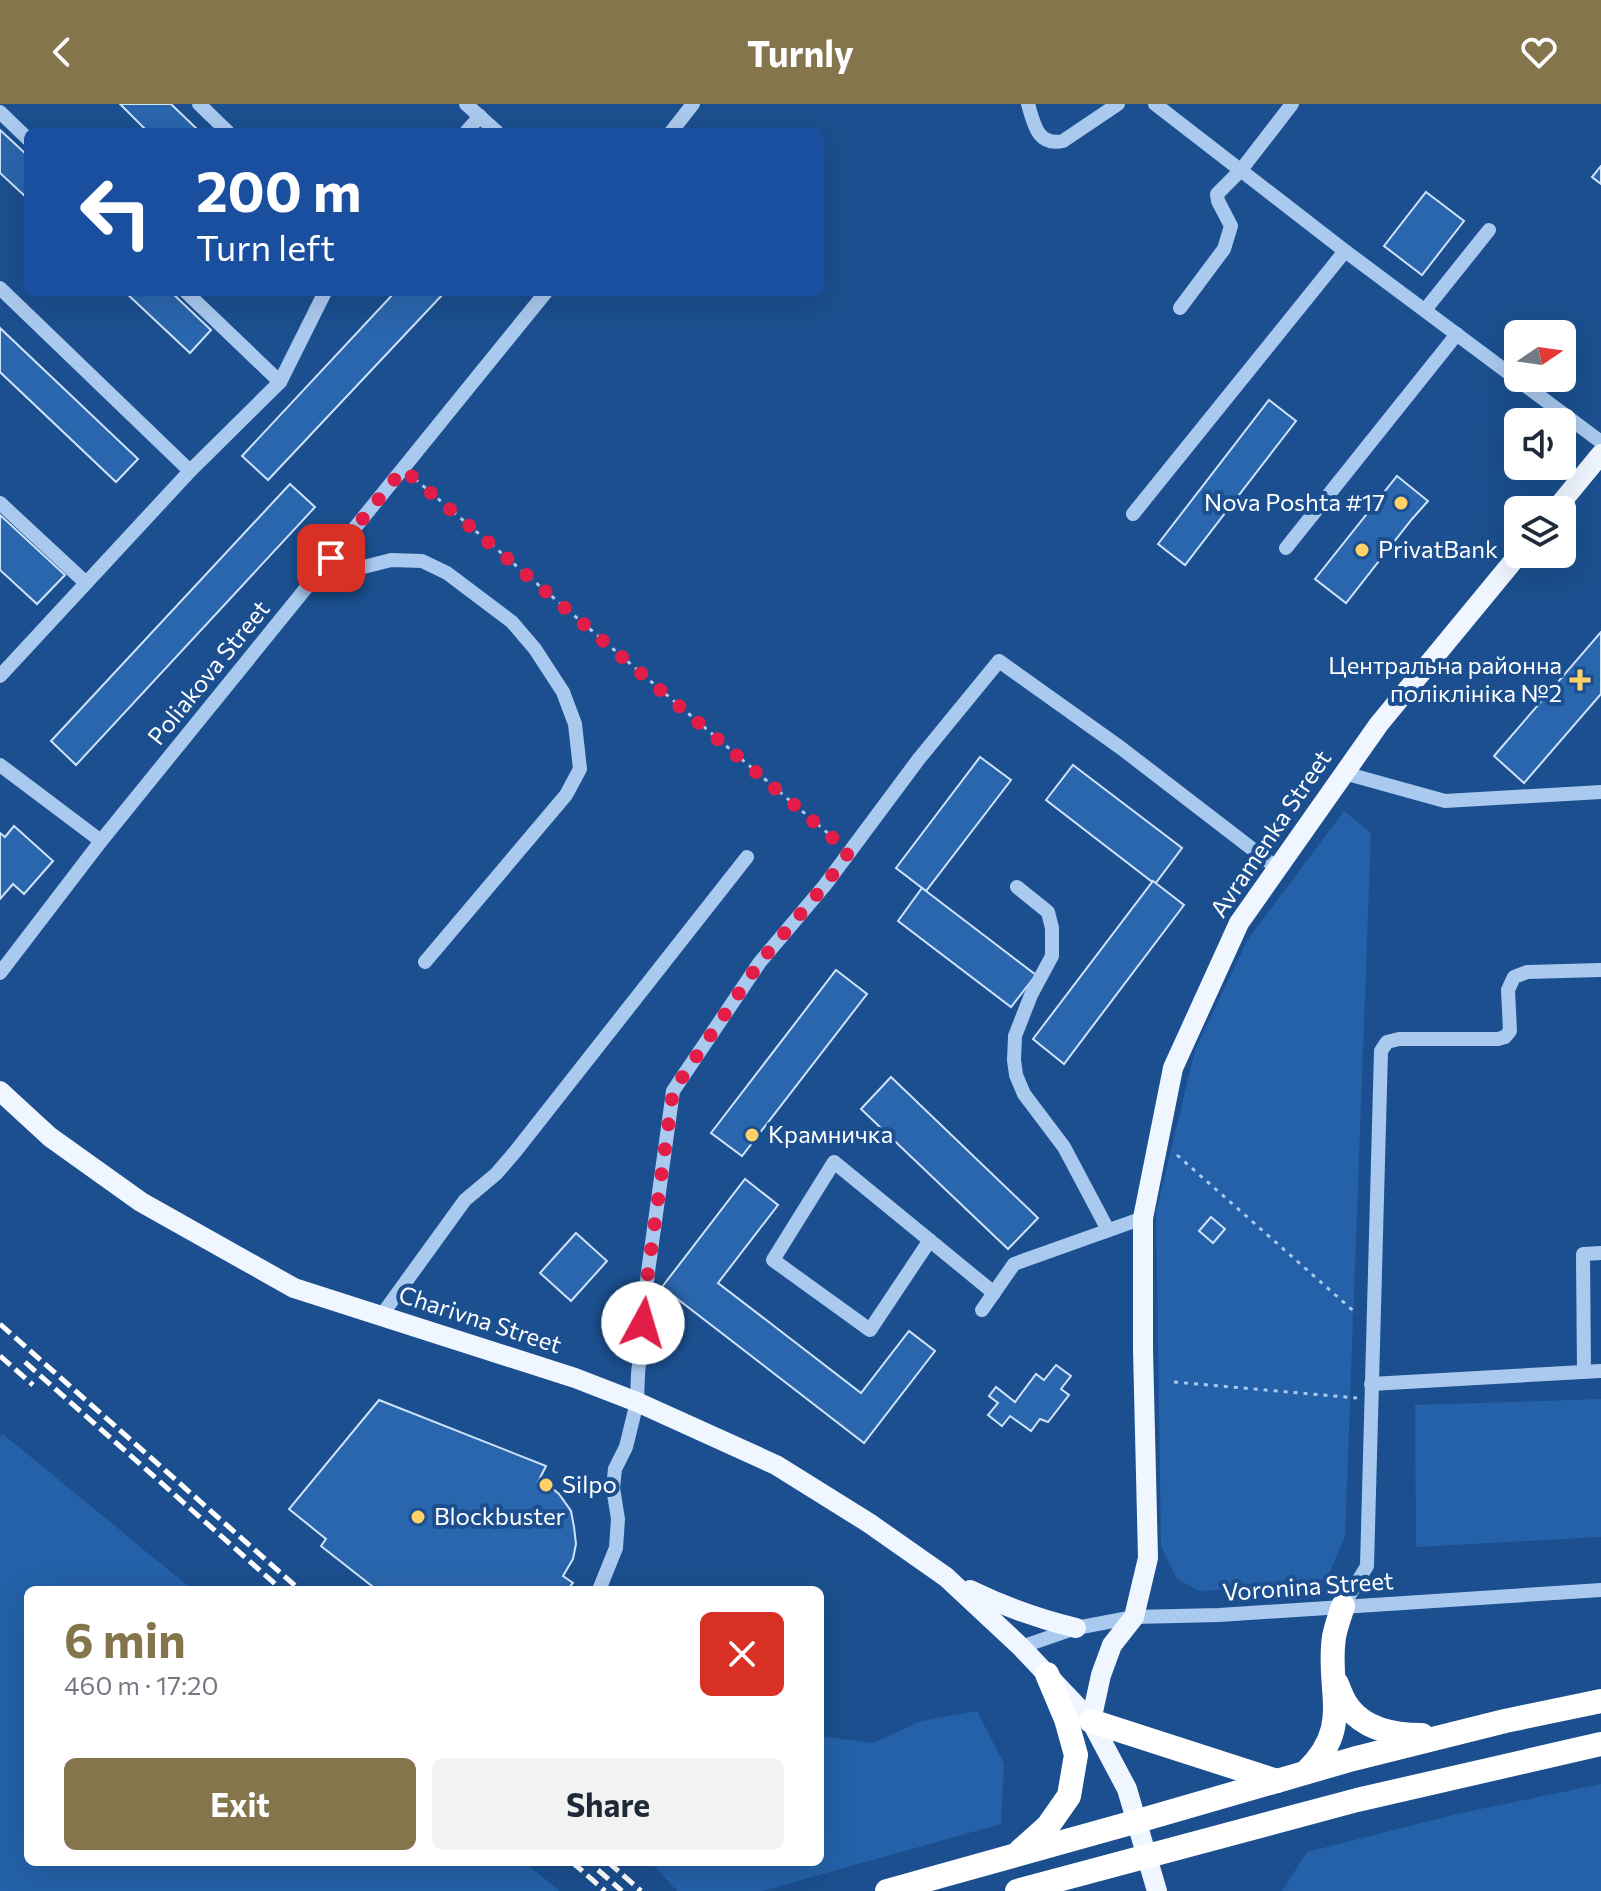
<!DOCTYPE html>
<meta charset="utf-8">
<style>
body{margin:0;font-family:Commissioner,sans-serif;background:#f2f2f3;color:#1f2937;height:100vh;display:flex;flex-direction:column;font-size:30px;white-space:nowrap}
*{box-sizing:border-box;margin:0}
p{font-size:26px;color:#747a83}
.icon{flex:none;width:44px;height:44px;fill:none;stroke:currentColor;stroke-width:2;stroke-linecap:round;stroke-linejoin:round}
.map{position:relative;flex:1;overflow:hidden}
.details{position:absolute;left:24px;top:1482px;width:800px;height:280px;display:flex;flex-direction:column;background:#fff;border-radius:12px;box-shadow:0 8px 32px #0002}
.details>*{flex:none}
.banner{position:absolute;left:24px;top:24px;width:800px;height:168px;border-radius:12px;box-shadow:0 8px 32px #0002;background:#1a4fa0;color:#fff;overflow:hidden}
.needle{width:52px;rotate:77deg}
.fabs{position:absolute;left:1504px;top:216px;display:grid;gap:16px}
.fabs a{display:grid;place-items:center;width:72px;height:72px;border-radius:12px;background:#fff;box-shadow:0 8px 32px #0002;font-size:40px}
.pin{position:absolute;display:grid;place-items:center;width:68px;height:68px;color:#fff;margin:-34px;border-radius:16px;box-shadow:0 4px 12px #0006}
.me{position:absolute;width:88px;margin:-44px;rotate:6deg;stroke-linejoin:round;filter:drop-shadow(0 0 6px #0008)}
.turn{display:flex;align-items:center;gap:28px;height:168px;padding:0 40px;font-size:36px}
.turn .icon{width:104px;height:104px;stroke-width:2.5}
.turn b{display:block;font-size:56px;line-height:68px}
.round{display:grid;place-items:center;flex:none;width:84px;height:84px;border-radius:12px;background:#f2f2f3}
.headline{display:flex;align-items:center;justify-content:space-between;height:136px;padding:0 40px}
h1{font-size:48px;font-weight:700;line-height:60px;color:#84754c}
.action{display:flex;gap:16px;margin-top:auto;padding:16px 40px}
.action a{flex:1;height:92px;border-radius:12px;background:#84754c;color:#fff;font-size:32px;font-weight:700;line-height:92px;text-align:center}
.action a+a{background:#f2f2f3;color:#1f2937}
header{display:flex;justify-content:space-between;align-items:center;height:104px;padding:0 40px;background:#84754c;color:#fff;font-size:36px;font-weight:700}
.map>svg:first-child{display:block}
</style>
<header><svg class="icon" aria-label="back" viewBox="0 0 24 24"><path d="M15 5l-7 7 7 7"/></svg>Turnly<svg class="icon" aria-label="heart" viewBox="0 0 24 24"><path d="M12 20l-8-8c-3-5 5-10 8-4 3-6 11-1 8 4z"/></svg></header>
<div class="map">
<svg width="1601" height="1787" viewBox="0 0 1601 1787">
<rect width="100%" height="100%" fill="#1b4f8f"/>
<g fill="#2461a8">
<polygon points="1344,707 1371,729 1345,1433 1328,1472 1313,1481 1199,1487 1177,1475 1161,1442 1156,1108 1195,946 1248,835"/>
<polygon points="1601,1295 1601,1433 1416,1443 1415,1301"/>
<polygon points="3,1330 193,1486 28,1486 28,1758 524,1758 560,1787 0,1787 0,1333"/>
<polygon points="977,1607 1004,1660 1001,1720 762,1787 677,1787 651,1758 820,1758 820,1632 873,1639 921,1617"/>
<polygon points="1601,1680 1601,1787 1282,1787 1307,1748 1461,1709"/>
</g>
<g fill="#2a66ad" stroke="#cfe3fa" stroke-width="2">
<polygon points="120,0 171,0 200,28 148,28"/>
<polygon points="0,26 28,52 28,95 0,69"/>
<polygon points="1601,62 1601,80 1592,73"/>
<polygon points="1426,88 1464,117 1422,171 1384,142"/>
<polygon points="125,188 171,188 211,226 190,249"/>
<polygon points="395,188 445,188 268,376 242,352"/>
<polygon points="0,224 138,355 116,378 0,268"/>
<polygon points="1269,296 1296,317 1185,461 1158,440"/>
<polygon points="1397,372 1428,397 1412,415 1346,499 1315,475"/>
<polygon points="290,380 315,403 76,661 51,637"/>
<polygon points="0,411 65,471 37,500 0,466"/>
<polygon points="1601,528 1601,590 1524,679 1494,652"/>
<polygon points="980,653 1011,676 926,787 896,764"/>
<polygon points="1073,661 1182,744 1155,780 1046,696"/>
<polygon points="14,722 53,757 24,790 13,780 0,795 0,729 5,733"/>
<polygon points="1153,777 1184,801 1064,960 1033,935"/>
<polygon points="922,784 1036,871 1011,903 898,817"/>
<polygon points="836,866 867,890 742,1052 711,1029"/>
<polygon points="891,973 1038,1114 1008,1145 861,1005"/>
<polygon points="745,1075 778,1101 718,1179 861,1289 909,1227 935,1247 864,1339 662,1183"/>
<polygon points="1211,1113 1225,1125 1213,1139 1199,1127"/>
<polygon points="576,1129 607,1157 571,1197 540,1169"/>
<polygon points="1056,1261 1071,1272 1061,1285 1069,1291 1048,1318 1040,1315 1031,1327 1010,1312 1002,1322 988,1311 998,1299 989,1292 996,1283 1015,1298 1036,1270 1044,1276"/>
<polygon points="379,1296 546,1362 538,1378 548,1381 559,1390 571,1407 574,1423 576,1440 573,1455 563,1472 573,1479 567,1486 377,1486 321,1442 326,1435 289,1405"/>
</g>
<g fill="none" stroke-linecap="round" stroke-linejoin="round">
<g stroke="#a9c9ee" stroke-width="3" stroke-dasharray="4 6" stroke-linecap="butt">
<polyline points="415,375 837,737"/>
<polyline points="1177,1051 1357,1210"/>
<polyline points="1174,1278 1357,1294"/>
</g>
<g stroke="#a9c9ee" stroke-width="14">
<polyline points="199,0 228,28"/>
<polyline points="466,0 497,28"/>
<path d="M 1028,0 C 1034,20 1037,42 1063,37 L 1118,0"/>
<polyline points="1155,0 1345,147 1601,338"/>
<polyline points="0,8 28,35"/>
<polyline points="466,28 480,12"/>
<polyline points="671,28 693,0"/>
<polyline points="0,184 190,367"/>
<polyline points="186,188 280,278"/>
<polyline points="1180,204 1224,145 1231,122 1218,97 1217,90 1241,66 1292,0"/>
<polyline points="1425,206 1489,126"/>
<polyline points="0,399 86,479"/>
<polyline points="1133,410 1345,147"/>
<polyline points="1286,444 1457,230"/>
<polyline points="313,476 391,456 422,457 447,469 512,518 535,545 563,588 575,620 580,665 566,691 425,858"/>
<polyline points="0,572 190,367 280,278 325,188"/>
<polyline points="0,661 101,737"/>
<polyline points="1344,669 1445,697 1601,688"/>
<polyline points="1017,783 1048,808 1052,824 1052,852 1031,891 1015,932 1014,956 1016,971 1024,990 1064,1043 1108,1126"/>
<polyline points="0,869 101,737 546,188"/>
<polyline points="930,1136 870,1226 773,1156 834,1058 994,1189"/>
<polyline points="982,1206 1014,1160 1143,1114"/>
<polyline points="381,1212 465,1096 496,1070 515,1048 747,753"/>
<polyline points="1584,1268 1583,1150 1601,1149"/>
<polyline points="1371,1280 1601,1267"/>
<polyline points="599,1486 616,1444 618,1415 613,1384 615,1365 626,1343 637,1298 638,1270 648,1168 673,987 760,858 825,781 918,656 999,557 1121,644 1277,764"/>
<polyline points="1343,1502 1367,1462 1381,947 1387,938 1399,935 1498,935 1505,933 1510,927 1508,886 1514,873 1527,868 1601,866"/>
<polyline points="1021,1543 1076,1524 1134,1513 1219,1511 1601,1486"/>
</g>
<g stroke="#f0f6ff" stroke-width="20">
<polyline points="1555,406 1601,350"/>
<polyline points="0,987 50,1033 141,1098 294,1184 575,1274 637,1298 776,1361 869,1419 946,1473 1021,1543 1091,1617 1127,1685 1157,1787"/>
<path d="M 970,1486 C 1005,1503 1039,1515 1076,1524"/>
<polyline points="1091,1617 1101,1571 1112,1541 1134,1513 1148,1454 1143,1245 1143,1114 1173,964 1239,819 1379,620 1519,450"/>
</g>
<g stroke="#fff" stroke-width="24">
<path d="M 1337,1580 C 1340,1588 1344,1598 1349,1604 C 1366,1626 1395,1631 1422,1631"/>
<polyline points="1091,1617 1277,1677"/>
<path d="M 1306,1668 C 1354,1622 1326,1588 1334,1533 C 1336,1522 1340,1512 1343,1502"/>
<polyline points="1020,1747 1048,1722 1069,1692 1076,1651 1066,1615 1047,1570"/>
<polyline points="887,1787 1138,1717 1353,1655 1505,1617 1601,1597"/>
<polyline points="1017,1787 1357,1696 1601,1640"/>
</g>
<g stroke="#fff" stroke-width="5" stroke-dasharray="14 6" stroke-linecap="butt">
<polyline points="0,1220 300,1486"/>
<polyline points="0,1252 33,1281"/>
<polyline points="25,1258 282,1486"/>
<polyline points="572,1758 605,1787"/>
<polyline points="608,1758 641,1787"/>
<polyline points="598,1766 622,1787"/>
</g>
</g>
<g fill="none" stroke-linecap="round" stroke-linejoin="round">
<polyline stroke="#e11d48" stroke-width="14" stroke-dasharray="0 25.2" points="331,454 403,365 849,748 825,781 760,858 673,987 648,1168 643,1219"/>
</g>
<g fill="#ffd166" stroke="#1b4f8f" stroke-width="3">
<circle cx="1401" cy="399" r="8"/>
<circle cx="1362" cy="446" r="8"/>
<path d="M1576 564h8v8h8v8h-8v8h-8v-8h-8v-8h8z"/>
<circle cx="752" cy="1031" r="8"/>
<circle cx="546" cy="1381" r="8"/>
<circle cx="418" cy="1413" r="8"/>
</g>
<g text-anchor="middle" stroke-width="8" stroke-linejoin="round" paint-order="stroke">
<g font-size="24" fill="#fff" stroke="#1b4f8f" text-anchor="start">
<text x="1385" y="407" text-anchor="end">Nova Poshta #17</text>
<text x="1378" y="454">PrivatBank</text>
<text x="1562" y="570" text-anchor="end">Центральна районна<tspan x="1562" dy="28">поліклініка №2</tspan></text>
<text x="768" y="1039">Крамничка</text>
<text x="562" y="1389">Silpo</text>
<text x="434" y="1421">Blockbuster</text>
</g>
<g font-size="24" fill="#fff" stroke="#1b4f8f">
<text transform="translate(209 569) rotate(-51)" y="8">Poliakova Street</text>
<text transform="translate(1271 730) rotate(-56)" y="8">Avramenka Street</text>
<text transform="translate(480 1216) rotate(18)" y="8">Charivna Street</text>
<text transform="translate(1308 1483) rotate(-4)" y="8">Voronina Street</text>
</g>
</g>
</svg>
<div class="fabs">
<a><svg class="needle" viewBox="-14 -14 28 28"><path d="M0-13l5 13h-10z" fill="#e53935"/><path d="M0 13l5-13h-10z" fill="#747a83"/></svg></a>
<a><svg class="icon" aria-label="sound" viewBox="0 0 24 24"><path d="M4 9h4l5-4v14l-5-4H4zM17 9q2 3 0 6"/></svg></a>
<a><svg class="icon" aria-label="layers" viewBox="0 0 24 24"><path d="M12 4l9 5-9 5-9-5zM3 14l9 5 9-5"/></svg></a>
</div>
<div class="pin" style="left:331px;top:454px;background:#d93025"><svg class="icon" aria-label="arrive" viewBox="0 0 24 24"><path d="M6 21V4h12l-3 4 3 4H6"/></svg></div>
<svg class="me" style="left:643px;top:1219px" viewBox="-20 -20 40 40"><circle r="19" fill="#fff"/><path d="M0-13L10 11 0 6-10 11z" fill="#e11d48"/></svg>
<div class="banner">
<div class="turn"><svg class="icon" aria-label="left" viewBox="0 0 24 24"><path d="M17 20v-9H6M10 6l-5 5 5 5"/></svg><div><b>200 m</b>Turn left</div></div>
</div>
<section class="details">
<div class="headline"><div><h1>6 min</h1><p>460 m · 17:20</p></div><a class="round" style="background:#d93025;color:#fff"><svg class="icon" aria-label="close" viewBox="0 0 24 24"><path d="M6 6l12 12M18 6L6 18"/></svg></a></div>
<div class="action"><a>Exit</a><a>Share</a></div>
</section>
</div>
